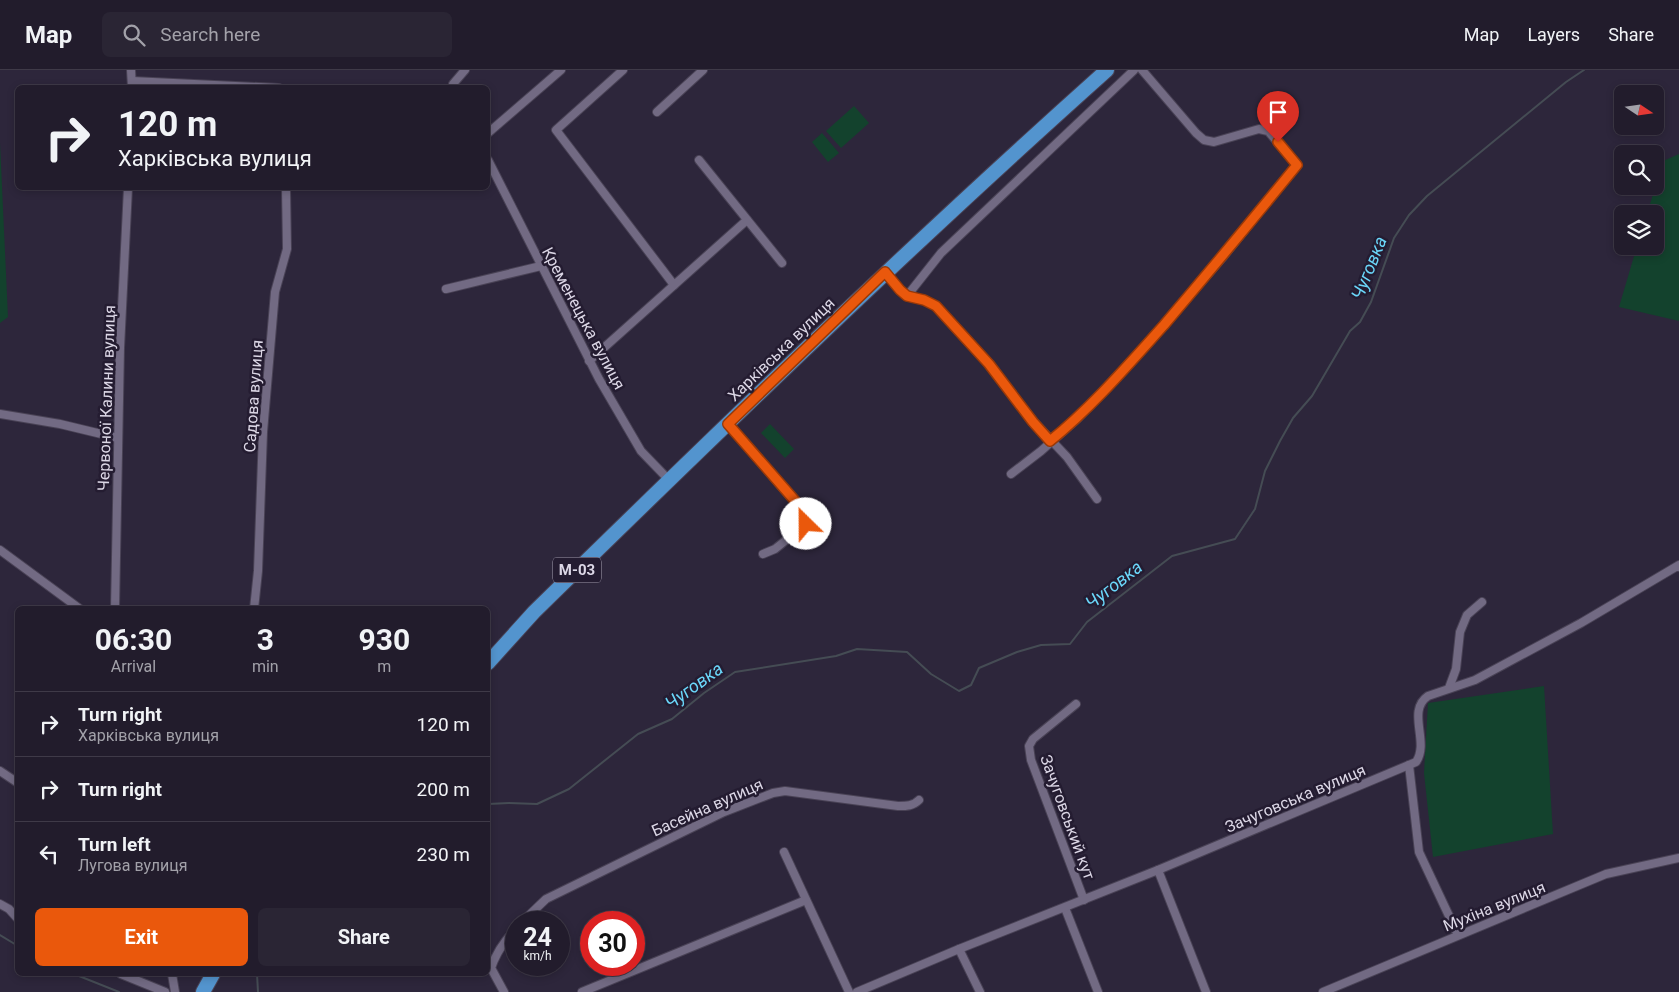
<!DOCTYPE html>
<meta charset="utf-8">
<style>
body{margin:0;font-family:Roboto,sans-serif;background:#2a2534;color:#f1f3f6;height:100vh;display:flex;flex-direction:column;font-size:19px;white-space:nowrap}
*{box-sizing:border-box;margin:0}
p{font-size:16px;color:#a2a1a9}
.icon{flex:none;width:28px;height:28px;fill:none;stroke:currentColor;stroke-width:2;stroke-linecap:round;stroke-linejoin:round}
.map{position:relative;flex:1;overflow:hidden}
.sheet{position:absolute;left:15px;top:536px;width:475px;height:370px;display:flex;flex-direction:column;background:#221c2c;border-radius:8px;box-shadow:0 2px 8px #0003,0 0 0 1px #3f3a48}
.sheet>*{flex:none}
.guide{position:absolute;left:15px;top:15px;width:475px;height:105px;border-radius:8px;box-shadow:0 2px 8px #0003,0 0 0 1px #3f3a48;background:#221c2c;color:#f1f3f6;overflow:hidden}
.needle{width:32px;rotate:103deg}
.fabs{position:absolute;left:1614px;top:15px;display:grid;gap:10px}
.fabs a{display:grid;place-items:center;width:50px;height:50px;border-radius:8px;background:#221c2c;box-shadow:0 2px 8px #0003,0 0 0 1px #3f3a48;font-size:25px}
.speed{position:absolute;left:505px;top:841px;display:flex;gap:10px;font-size:25px;font-weight:700;text-align:center}
.speed>*{display:grid;place-content:center;width:65px;height:65px;border-radius:50%;background:#221c2c;box-shadow:0 2px 8px #0003,0 0 0 1px #3f3a48;line-height:1}
.speed small{font-size:12px;font-weight:400}
.speed .limit{border:8px solid #d22;background:#fff;color:#111}
.pin{position:absolute;display:grid;place-items:center;width:42px;height:42px;color:#fff;margin:-51px -21px;border-radius:50% 50% 50% 0;rotate:-45deg;box-shadow:0 0 5px #0007}
.pin .icon{rotate:45deg}
.me{position:absolute;width:55px;margin:-28px;rotate:337deg;stroke-linejoin:round;filter:drop-shadow(0 0 4px #0008)}
.turn{display:flex;align-items:center;gap:18px;height:105px;padding:0 20px;font-size:22px}
.turn .icon{width:65px;height:65px;stroke-width:2.5}
.turn b{display:block;font-size:35px;line-height:42px}
.eta{display:flex;justify-content:space-evenly;align-items:center;height:85px;text-align:center}
.eta b{font-size:30px;font-weight:700;line-height:35px}
.action{display:flex;gap:10px;margin-top:auto;padding:10px 20px}
.action a{flex:1;height:58px;border-radius:8px;background:#ea580c;color:#fff;font-size:20px;font-weight:700;line-height:58px;text-align:center}
.action a+a{background:#2a2534;color:#f1f3f6}
ul{padding:0;list-style:none}
li{display:flex;align-items:center;gap:15px;height:65px;padding:0 20px;border-top:1px solid #3f3a48}
li div{flex:1}
li b{display:block;font-size:19px}
li em{font-style:normal}
header{display:flex;align-items:center;gap:30px;box-sizing:border-box;height:70px;padding:0 25px;background:#221c2c;border-bottom:1px solid #3f3a48}
header strong{font-size:24px}
nav{display:flex;gap:28px;margin-inline-start:auto;font-size:18px}
.search{width:350px;height:45px;background:#2a2534;display:flex;align-items:center;gap:12px;box-sizing:border-box;padding:0 18px;border-radius:8px;color:#a2a1a9;font-size:19px}
.map>svg:first-child{display:block}
</style>
<header>
<strong>Map</strong>
<div class="search"><svg class="icon" aria-label="search" viewBox="0 0 24 24"><circle cx="10" cy="10" r="6"/><path d="M15 15l6 6"/></svg>Search here</div>
<nav><a>Map</a><a>Layers</a><a>Share</a></nav>
</header>
<div class="map">
<svg width="1679" height="922" viewBox="0 0 1679 922">
<rect width="100%" height="100%" fill="#2d263b"/>
<g fill="#13422d">
<polygon points="854,36 869,53 841,78 826,61"/>
<polygon points="822,63 839,83 828,92 812,72"/>
<polygon points="0,73 8,247 0,253"/>
<polygon points="1679,84 1679,251 1619,237 1637,176 1655,176 1655,144 1647,144 1663,91"/>
<polygon points="770,354 794,379 785,388 761,363"/>
<polygon points="1544,616 1553,764 1433,787 1424,703 1428,633"/>
</g>
<g fill="none" stroke-linecap="round" stroke-linejoin="round">
<g stroke="#454c54" stroke-width="2">
<polyline points="488,734 509,733 537,734 569,719 638,664 672,649 704,623 735,602 836,586 857,579 907,582 931,604 959,621 971,615 979,598 1017,582 1041,575 1070,574 1087,552 1172,486 1235,469 1255,439 1265,401 1280,371 1293,348 1312,326 1350,261 1360,252 1371,232 1394,168 1409,145 1427,126 1566,12 1584,0"/>
<polyline points="0,865 18,876"/>
<polyline points="74,904 119,922"/>
<polyline points="257,904 258,922"/>
</g>
<defs>
<g id="minor">
<polyline points="131,0 132,18"/>
<polyline points="623,0 556,60 674,215"/>
<polyline points="132,11 279,18"/>
<polyline points="454,18 453,14 465,0"/>
<polyline points="657,42 703,0"/>
<polyline points="488,63 561,0"/>
<polyline points="488,90 599,309 641,381 669,410"/>
<polyline points="699,90 782,193"/>
<polyline points="885,202 900,220 907,226 925,230 936,236 946,247 989,294 1033,351 1067,387 1097,429"/>
<polyline points="446,219 541,196"/>
<polyline points="907,226 941,183 1134,0"/>
<polyline points="589,291 747,150"/>
<polyline points="0,344 60,354 118,368"/>
<polyline points="728,354 806,445 806,454 775,479 763,484"/>
<polyline points="1011,404 1041,381 1077,349 1147,274 1222,188 1297,95 1268,61 1259,59 1214,72 1204,70 1196,63 1142,0"/>
<polyline points="0,480 80,539"/>
<polyline points="115,539 120,278 128,118"/>
<polyline points="254,539 258,501 263,362 275,222 287,179 286,118"/>
<polyline points="1449,618 1456,599 1460,562 1467,545 1482,532"/>
<polyline points="1076,634 1033,669 1029,676 1031,690 1084,830"/>
<polyline points="1409,695 1419,782 1458,865"/>
<polyline points="0,701 18,713"/>
<polyline points="784,782 849,922"/>
<polyline points="1158,800 1206,922"/>
<polyline points="0,834 9,839 18,849"/>
<polyline points="1065,838 1098,922"/>
<path d="M 522,852 L 546,829 L 724,742 L 773,723 L 785,721 L 898,736 C 907,736 913,736 919,730"/>
<polyline points="959,879 980,922"/>
<polyline points="121,904 165,922"/>
<polyline points="172,904 175,922"/>
<path d="M 504,922 L 491,898 C 496,883 505,870 516,859"/>
<polyline points="582,922 806,830"/>
<path d="M 857,922 L 959,879 L 1158,800 L 1416,692 C 1430,672 1406,641 1428,626 L 1475,610 L 1581,553 L 1679,495 L 1679,497"/>
<polyline points="1323,922 1606,804 1679,788"/>
</g>
<g id="trunk">
<path d="M 488,593 L 534,542 C 722,358 911,175 1107,0"/>
<polyline points="203,922 213,904"/>
</g>
</defs>
<use href="#minor" stroke="#494255" stroke-width="10"/>
<use href="#trunk" stroke="#494255" stroke-width="16"/>
<use href="#minor" stroke="#726a83" stroke-width="8"/>
<use href="#trunk" stroke="#5394ce" stroke-width="14"/>
</g>
<g fill="none" stroke-linecap="round" stroke-linejoin="round">
<defs>
<path id="route" d="M 806,454 L 806,445 L 797,433 L 728,354 L 885,202 L 900,220 L 907,226 L 924,230 L 936,236 L 946,247 L 989,294 L 1033,352 L 1050,371 C 1092,337 1128,295 1164,255 C 1209,202 1253,149 1297,95 L 1278,72"/>
</defs>
<use href="#route" stroke="#983908" stroke-width="12"/>
<use href="#route" stroke="#ea580c" stroke-width="9"/>
</g>
<g text-anchor="middle" stroke-width="5" stroke-linejoin="round" paint-order="stroke">
<rect fill="#241c31" stroke="#a59fb0" stroke-width="1" x="553" y="487.5" width="48" height="25" rx="4"/>
<g font-size="15" font-weight="bold" fill="#dcd7e6">
<text x="577" y="505">М-03</text>
</g>
<g font-size="16" fill="#dcd7e6" stroke="#241c31">
<text transform="translate(584 248) rotate(62)" y="6">Кременецька вулиця</text>
<text transform="translate(781 279) rotate(-44)" y="6">Харківська вулиця</text>
<text transform="translate(253 326) rotate(-86)" y="6">Садова вулиця</text>
<text transform="translate(106 328) rotate(-88)" y="6">Червоної Калини вулиця</text>
<text transform="translate(1295 728) rotate(-23)" y="6">Зачуговська вулиця</text>
<text transform="translate(707 737) rotate(-24)" y="6">Басейна вулиця</text>
<text transform="translate(1068 747) rotate(70)" y="6">Зачуговський кут</text>
<text transform="translate(1494 836) rotate(-22)" y="6">Мухіна вулиця</text>
</g>
<g font-size="18" font-style="italic" fill="#6bd7fa" stroke="#241c31">
<text transform="translate(1369 198) rotate(-68)" y="6">Чуговка</text>
<text transform="translate(1114 515) rotate(-38)" y="6">Чуговка</text>
<text transform="translate(694 616) rotate(-36)" y="6">Чуговка</text>
</g>
</g>
</svg>
<div class="fabs">
<a><svg class="needle" viewBox="-14 -14 28 28"><path d="M0-13l5 13h-10z" fill="#e53935"/><path d="M0 13l5-13h-10z" fill="#a2a1a9"/></svg></a>
<a><svg class="icon" aria-label="search" viewBox="0 0 24 24"><circle cx="10" cy="10" r="6"/><path d="M15 15l6 6"/></svg></a>
<a><svg class="icon" aria-label="layers" viewBox="0 0 24 24"><path d="M12 4l9 5-9 5-9-5zM3 14l9 5 9-5"/></svg></a>
</div>
<div class="speed"><div>24<small>km/h</small></div><div class="limit">30</div></div>
<div class="pin" style="left:1278px;top:72px;background:#d93025"><svg class="icon" aria-label="arrive" viewBox="0 0 24 24"><path d="M6 21V4h12l-3 4 3 4H6"/></svg></div>
<svg class="me" style="left:806px;top:454px" viewBox="-20 -20 40 40"><circle r="19" fill="#fff"/><path d="M0-13L10 11 0 6-10 11z" fill="#ea580c"/></svg>
<div class="guide">
<div class="turn"><svg class="icon" aria-label="right" viewBox="0 0 24 24"><path d="M7 20v-9h11M14 6l5 5-5 5"/></svg><div><b>120 m</b>Харківська вулиця</div></div>
</div>
<section class="sheet">
<div class="eta">
<div><b>06:30</b><p>Arrival</p></div>
<div><b>3</b><p>min</p></div>
<div><b>930</b><p>m</p></div>
</div>
<ul>
<li><svg class="icon" aria-label="right" viewBox="0 0 24 24"><path d="M7 20v-9h11M14 6l5 5-5 5"/></svg><div><b>Turn right</b><p>Харківська вулиця</p></div><em>120 m</em></li>
<li><svg class="icon" aria-label="right" viewBox="0 0 24 24"><path d="M7 20v-9h11M14 6l5 5-5 5"/></svg><div><b>Turn right</b></div><em>200 m</em></li>
<li><svg class="icon" aria-label="left" viewBox="0 0 24 24"><path d="M17 20v-9H6M10 6l-5 5 5 5"/></svg><div><b>Turn left</b><p>Лугова вулиця</p></div><em>230 m</em></li>
</ul>
<div class="action"><a>Exit</a><a>Share</a></div>
</section>
</div>
